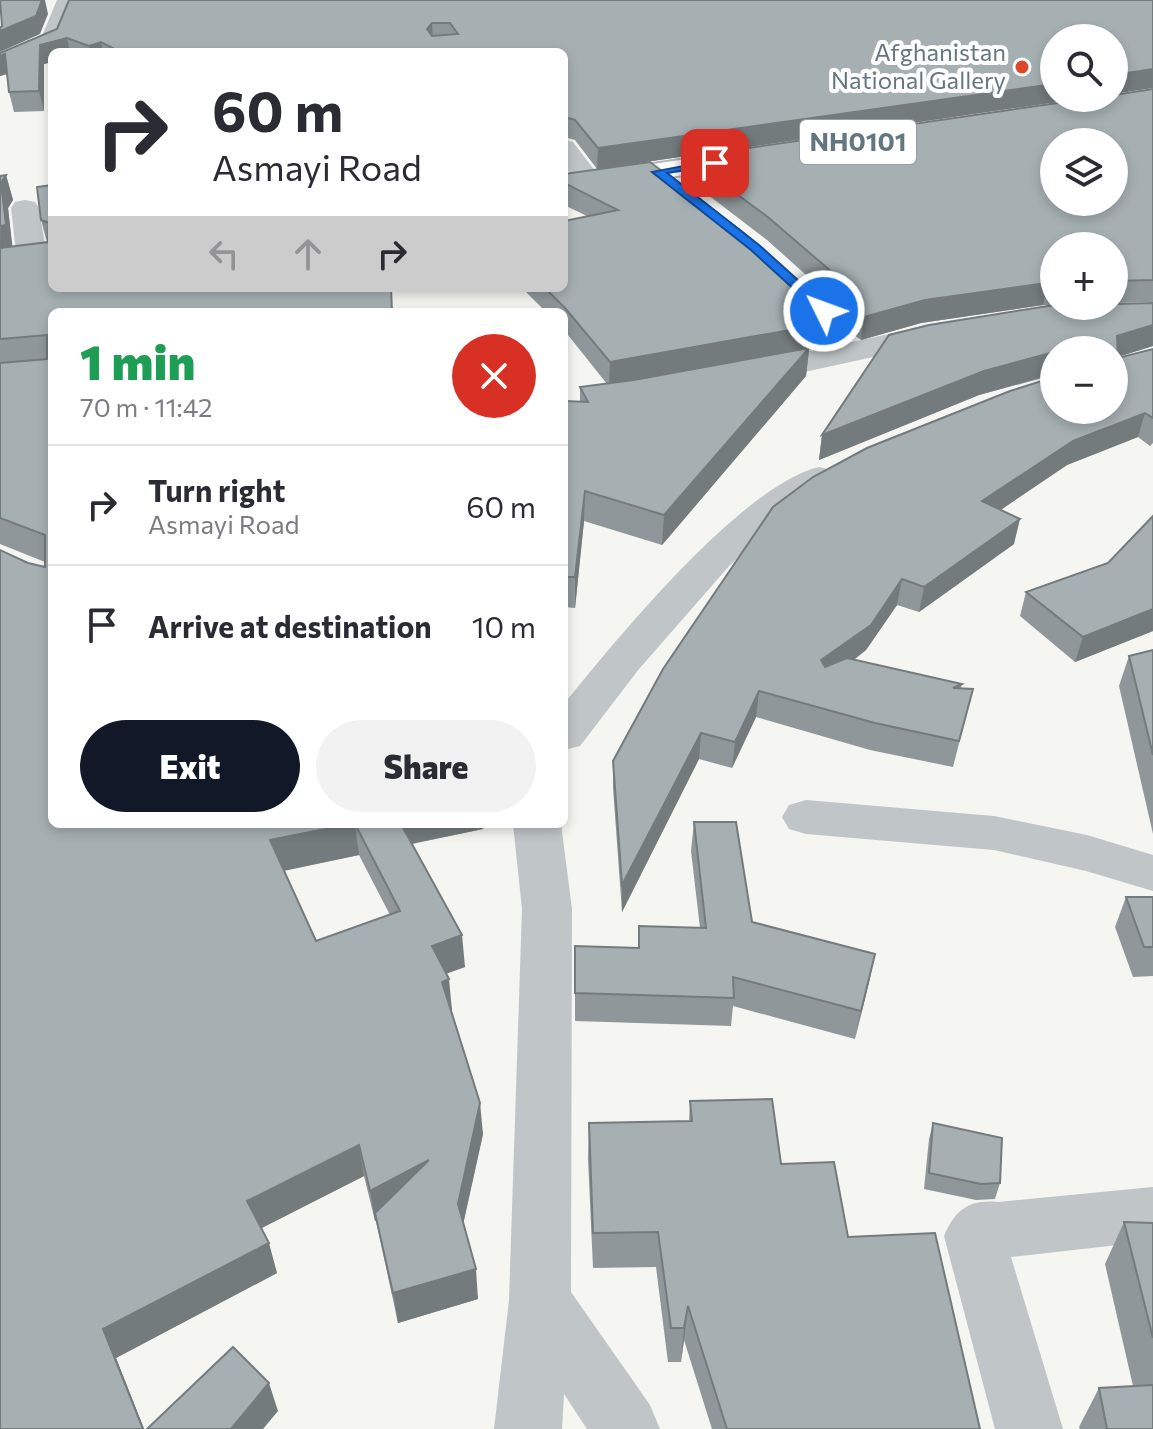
<!DOCTYPE html>
<meta charset="utf-8">
<style>
body{margin:0;font-family:Commissioner,sans-serif;background:#f2f2f3;color:#2b2b33;height:100vh;display:flex;flex-direction:column;font-size:30px;white-space:nowrap}
*{box-sizing:border-box;margin:0}
p{font-size:26px;color:#7c7c81}
.icon{flex:none;width:44px;height:44px;fill:none;stroke:currentColor;stroke-width:2;stroke-linecap:round;stroke-linejoin:round}
.map{position:relative;flex:1;overflow:hidden}
.side{position:absolute;left:48px;top:308px;width:520px;height:520px;display:flex;flex-direction:column;background:#fff;border-radius:12px;box-shadow:0 4px 12px #0003}
.side>*{flex:none}
.top-card{position:absolute;left:48px;top:48px;width:520px;height:244px;border-radius:12px;box-shadow:0 4px 12px #0003;background:#fff;color:#2b2b33;overflow:hidden}
.tools{position:absolute;left:1040px;top:24px;display:grid;gap:16px}
.tools a{display:grid;place-items:center;width:88px;height:88px;border-radius:50%;background:#fff;box-shadow:0 4px 12px #0003;font-size:40px}
.pin{position:absolute;display:grid;place-items:center;width:68px;height:68px;color:#fff;margin:-34px;border-radius:16px;box-shadow:0 4px 12px #0006}
.me{position:absolute;width:88px;margin:-44px;rotate:312deg;stroke-linejoin:round;filter:drop-shadow(0 0 6px #0008)}
.turn{display:flex;align-items:center;gap:28px;height:168px;padding:0 32px;font-size:36px}
.turn .icon{width:104px;height:104px;stroke-width:2.5}
.turn b{display:block;font-size:56px;line-height:68px}
.lanes{display:flex;align-items:center;height:76px;padding:0 32px;background:#0003;justify-content:center;gap:40px;direction:ltr}
.lanes .off{opacity:.35}
.round{display:grid;place-items:center;flex:none;width:84px;height:84px;border-radius:42px;background:#f2f2f3}
.overview{display:flex;align-items:center;justify-content:space-between;height:136px;padding:0 32px}
h1{font-size:48px;font-weight:800;line-height:60px;color:#1e9e55}
.cta{display:flex;gap:16px;margin-top:auto;padding:16px 32px}
.cta a{flex:1;height:92px;border-radius:48px;background:#111827;color:#fff;font-size:32px;font-weight:800;line-height:92px;text-align:center}
.cta a+a{background:#f2f2f3;color:#2b2b33}
ul{padding:0;list-style:none}
li{display:flex;align-items:center;gap:24px;height:120px;padding:0 32px;border-top:2px solid #e1e1e2}
li div{flex:1}
li b{display:block;font-size:30px}
li em{font-style:normal}
.map>svg:first-child{display:block}
</style>
<div class="map">
<svg width="1153" height="1429" viewBox="0 0 1153 1429">
<rect width="100%" height="100%" fill="#f5f5f1"/>
<g fill="none" stroke-linecap="round" stroke-linejoin="round">
<defs>
<polygon id="highway" points="748,150 757,152 761,158 757,164 564,193 564,177"/>
</defs>
<use href="#highway" stroke="#b3b7b9" stroke-width="4"/>
<g fill="#c0c5c7" fill-rule="evenodd">
<polygon points="57,0 77,0 60,45 0,71 0,55 42,36"/>
<polygon points="564,139 573,142 599,176 603,182 599,188 581,188 564,165"/>
<polygon points="25,200 35,202 39,208 47,261 42,267 32,270 22,267 17,261 11,208 15,202"/>
<polygon points="940,323 951,326 956,333 951,340 749,384 737,381 732,374 737,367 749,364"/>
<path d="M 819,467 L 832,470 L 837,478 L 832,486 L 766,531 L 730,565 L 639,669 L 580,746 L 564,750 L 564,704 C 616,640 741,486 819,467 Z"/>
<polygon points="806,800 994,816 1087,835 1153,855 1153,891 1086,871 994,850 806,834 789,829 782,817 789,805"/>
<polygon points="513,824 561,824 572,909 571,1292 650,1405 660,1429 587,1429 564,1394 562,1429 494,1429 509,1300 522,909"/>
<path d="M 1153,1187 L 1153,1241 L 1011,1257 L 1063,1429 L 995,1429 L 944,1236 C 955,1210 969,1199 998,1202 Z"/>
</g>
<use href="#highway" fill="#fff" fill-rule="evenodd"/>
</g>
<g fill="#8f979a" fill-rule="evenodd">
<polygon points="1153,0 1153,88 1054,98 1084,98 597,169 575,140 564,137 564,52 52,52 52,62 44,64 44,111 14,112 9,92 7,74 0,76 0,53 57,29"/>
<polygon points="1153,89 1153,302 1114,303 1114,246 1054,246 1054,305 1043,305 921,323 861,340 846,329 832,345 809,350 806,376 662,545 584,521 575,608 564,607 564,401 580,402 580,387 607,384 564,330 564,312 546,312 522,288 564,288 587,216 564,205 564,149 567,174 814,297 827,300 833,299 767,240 686,178 687,157"/>
<path d="M 6,175 L 13,200 L 8,208 L 12,247 L 47,242 L 41,220 L 52,185 L 52,824 L 483,824 L 483,829 L 412,844 L 465,967 L 446,973 L 452,1011 L 451,1011 L 483,1134 L 463,1224 L 478,1299 L 398,1323 L 376,1221 L 375,1221 L 364,1176 L 261,1228 L 277,1273 L 116,1358 L 144,1429 L 0,1429 L 28,563 L 45,567 L 45,562 L 0,544 L 0,176 ZM 359,855 L 390,915 L 316,941 L 284,871 Z"/>
<polygon points="1153,303 1153,346 1118,357 1118,358 1153,349 1153,443 1150,446 1138,437 1067,465 1000,510 1014,544 919,612 897,605 866,650 854,660 962,684 961,688 973,689 953,767 870,750 756,717 732,768 699,759 622,912 613,788 613,761 1054,410 1114,350 1054,350 1054,375 979,395 819,460 822,435"/>
<polygon points="1153,516 1153,631 1075,662 1020,616 1026,592 1108,563"/>
<polygon points="1153,650 1153,834 1119,686 1129,656"/>
<polygon points="694,822 752,922 869,982 855,1039 733,1006 731,1026 575,1021 575,946 638,948 639,926 700,928 691,851"/>
<polygon points="1126,897 1153,897 1153,976 1133,977 1115,927"/>
<polygon points="690,1101 781,1164 848,1237 980,1429 712,1429 684,1340 681,1362 668,1362 656,1267 593,1268 588,1159 589,1123 689,1121"/>
<polygon points="933,1123 1000,1183 995,1199 976,1200 924,1189 929,1139"/>
<polygon points="1124,1222 1153,1223 1153,1429 1080,1429 1079,1427 1099,1388 1133,1386 1105,1264"/>
</g>
<g fill="#747b7d">
<polygon points="41,0 45,0 48,14 40,34 0,52 0,31"/>
<polygon points="432,23 433,41 427,29"/>
<polygon points="67,38 70,52 52,52 52,62 44,64 44,111 39,91 40,45"/>
<polygon points="101,42 103,52 91,52 89,46"/>
<polygon points="5,54 10,73 0,76 0,56"/>
<polygon points="1153,69 1153,88 1114,94 1114,75"/>
<polygon points="1054,84 1054,98 1084,98 597,169 598,148"/>
<polygon points="567,153 567,174 564,175 564,154"/>
<polygon points="6,175 13,200 8,208 13,251 0,254 1,183"/>
<polygon points="1048,282 1043,305 921,323 861,340 864,317 925,300"/>
<polygon points="849,306 846,329 832,345 809,350 806,376 662,545 664,515 609,386 610,362"/>
<polygon points="1153,325 1153,346 1114,358 1117,336"/>
<polygon points="1054,352 1053,374 979,395 819,460 822,435 984,371"/>
<polygon points="1145,413 1138,437 1067,465 977,526 982,501 1073,441"/>
<polygon points="585,491 584,521 575,608 575,577"/>
<polygon points="1020,519 1014,544 919,612 924,587"/>
<polygon points="902,579 897,605 866,650 818,686 821,660"/>
<polygon points="1153,609 1153,631 1075,662 1083,637"/>
<polygon points="759,691 756,717 732,768 735,742"/>
<polygon points="701,733 699,759 622,912 622,885"/>
<polygon points="350,824 355,824 359,855 277,872 270,840"/>
<polygon points="397,824 483,824 483,829 400,846"/>
<polygon points="462,935 465,967 435,978 432,946"/>
<polygon points="875,954 869,982 855,1039 861,1011"/>
<polygon points="449,979 452,1011 445,1014 442,982"/>
<polygon points="480,1103 483,1134 461,1234 458,1204"/>
<polygon points="359,1145 364,1176 256,1231 247,1201"/>
<polygon points="429,1160 376,1221 375,1221 370,1191"/>
<polygon points="269,1243 277,1273 116,1358 144,1429 143,1429 103,1329"/>
<polygon points="476,1269 478,1299 398,1323 393,1293"/>
<polygon points="688,1306 684,1340 681,1362 684,1328"/>
<polygon points="269,1383 278,1411 263,1429 231,1429"/>
</g>
<g fill="#a6b0b3" stroke="#747b7d" stroke-width="2" fill-rule="evenodd">
<polygon points="0,0 42,0 36,16 0,31 0,28 2,26"/>
<path d="M 69,0 L 1153,0 L 1153,69 L 1114,75 L 1114,38 L 1054,38 L 1054,84 L 598,148 L 575,120 L 564,117 L 564,52 L 120,52 L 101,42 L 89,46 L 67,38 L 40,45 L 39,91 L 9,92 L 5,54 L 0,56 L 0,53 L 57,29 ZM 432,23 L 450,23 L 458,34 L 432,36 L 427,29 Z"/>
<path d="M 1153,89 L 1153,280 L 1114,281 L 1114,246 L 1054,246 L 1054,282 L 925,300 L 864,317 L 849,306 L 835,322 L 610,362 L 565,308 L 545,288 L 564,288 L 564,221 L 618,210 L 564,183 L 564,174 L 650,162 L 745,234 L 814,297 L 827,300 L 840,297 L 844,287 L 840,279 L 769,218 L 687,157 L 1092,98 L 1114,98 L 1114,95 ZM 1054,142 L 1114,142 L 1114,202 L 1054,202 Z"/>
<polygon points="6,175 1,183 6,225 0,226 0,176"/>
<polygon points="52,185 52,288 391,288 392,312 52,312 52,824 350,824 270,840 316,941 400,911 355,824 401,824 462,935 432,946 449,979 442,982 480,1103 458,1204 476,1269 393,1293 375,1213 429,1160 370,1191 359,1145 247,1201 269,1243 103,1329 143,1429 0,1429 0,550 28,563 45,567 45,535 0,518 0,363 47,359 47,335 0,339 0,248 48,242 49,223 41,220 37,187"/>
<polygon points="1153,303 1153,325 1117,336 1118,358 1153,349 1153,418 1145,413 1073,441 982,501 1020,519 924,587 902,579 871,625 821,660 825,667 847,658 962,684 953,688 973,689 959,741 875,723 759,691 735,742 701,733 622,885 613,761 663,669 773,507 813,477 867,448 1010,391 1054,377 1054,410 1114,410 1114,350 1054,350 1054,352 984,371 822,435 889,335 929,325 1048,306 1114,306 1114,304"/>
<polygon points="809,348 664,515 585,491 575,577 564,577 564,401 588,402 580,387 634,380"/>
<polygon points="1153,516 1153,609 1083,637 1026,592 1108,563"/>
<polygon points="1153,650 1153,755 1129,656"/>
<polygon points="694,822 736,822 752,922 875,954 861,1011 733,977 734,998 575,993 575,946 639,948 639,926 706,928"/>
<polygon points="1126,897 1153,897 1153,947 1144,947"/>
<polygon points="772,1099 781,1164 834,1162 848,1237 935,1233 980,1429 727,1429 688,1306 684,1328 671,1328 658,1232 593,1233 589,1123 692,1121 690,1101"/>
<polygon points="933,1123 1002,1138 1000,1183 981,1184 929,1173"/>
<polygon points="1124,1222 1153,1223 1153,1338"/>
<polygon points="233,1347 269,1383 231,1429 147,1429"/>
<polygon points="1153,1385 1153,1429 1107,1429 1099,1388"/>
</g>
<polygon fill="#1a73e8" stroke="#114b97" stroke-width="2" points="715,160 720,163 719,165 667,173 759,245 829,308 829,313 820,313 751,250 652,172"/>
<circle fill="#df4527" stroke="#fff" stroke-width="3" cx="1022" cy="67" r="8"/>
<g text-anchor="middle" stroke-width="8" stroke-linejoin="round" paint-order="stroke">
<g font-size="24" fill="#647781" stroke="#fff" text-anchor="end">
<text x="1006" y="61">Afghanistan<tspan x="1006" dy="28">National Gallery</tspan></text>
</g>
<rect fill="#fff" stroke="#92a0a7" stroke-width="2" x="800" y="120" width="116" height="44" rx="6"/>
<g font-size="26" font-weight="bold" fill="#647781">
<text x="858" y="151">NH0101</text>
</g>
</g>
</svg>
<div class="tools">
<a><svg class="icon" aria-label="search" viewBox="0 0 24 24"><circle cx="10" cy="10" r="6"/><path d="M15 15l6 6"/></svg></a>
<a><svg class="icon" aria-label="layers" viewBox="0 0 24 24"><path d="M12 4l9 5-9 5-9-5zM3 14l9 5 9-5"/></svg></a>
<a>+</a>
<a>−</a>
</div>
<div class="pin" style="left:715px;top:163px;background:#d93025"><svg class="icon" aria-label="arrive" viewBox="0 0 24 24"><path d="M6 21V4h12l-3 4 3 4H6"/></svg></div>
<svg class="me" style="left:824px;top:311px" viewBox="-20 -20 40 40"><circle r="17" fill="#1a73e8" stroke="#fff" stroke-width="3"/><path d="M0-11L8 9 0 5-8 9z" fill="#fff"/></svg>
<div class="top-card">
<div class="turn"><svg class="icon" aria-label="right" viewBox="0 0 24 24"><path d="M7 20v-9h11M14 6l5 5-5 5"/></svg><div><b>60 m</b>Asmayi Road</div></div>
<div class="lanes"><svg class="icon off" aria-label="left" viewBox="0 0 24 24"><path d="M17 20v-9H6M10 6l-5 5 5 5"/></svg><svg class="icon off" aria-label="ahead" viewBox="0 0 24 24"><path d="M12 20V5M6 11l6-6 6 6"/></svg><svg class="icon" aria-label="right" viewBox="0 0 24 24"><path d="M7 20v-9h11M14 6l5 5-5 5"/></svg></div>
</div>
<section class="side">
<div class="overview"><div><h1>1 min</h1><p>70 m · 11:42</p></div><a class="round" style="background:#d93025;color:#fff"><svg class="icon" aria-label="close" viewBox="0 0 24 24"><path d="M6 6l12 12M18 6L6 18"/></svg></a></div>
<ul>
<li><svg class="icon" aria-label="right" viewBox="0 0 24 24"><path d="M7 20v-9h11M14 6l5 5-5 5"/></svg><div><b>Turn right</b><p>Asmayi Road</p></div><em>60 m</em></li>
<li><svg class="icon" aria-label="arrive" viewBox="0 0 24 24"><path d="M6 21V4h12l-3 4 3 4H6"/></svg><div><b>Arrive at destination</b></div><em>10 m</em></li>
</ul>
<div class="cta"><a>Exit</a><a>Share</a></div>
</section>
</div>
